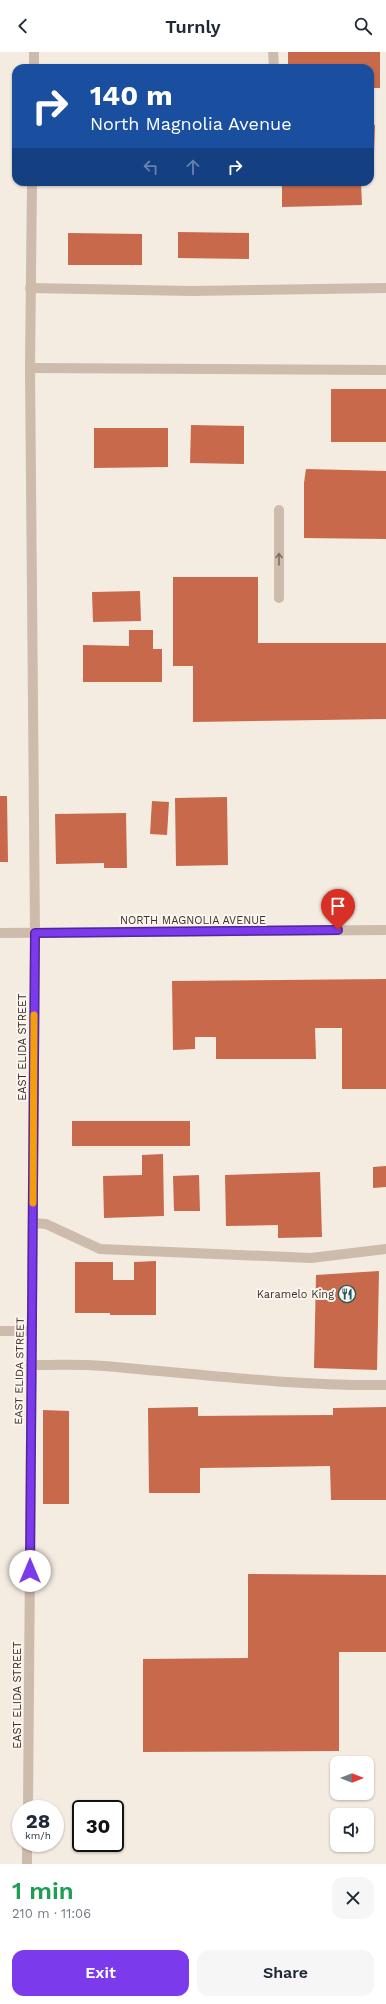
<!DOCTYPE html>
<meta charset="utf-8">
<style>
body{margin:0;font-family:"Work Sans",sans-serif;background:#f6f6f7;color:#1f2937;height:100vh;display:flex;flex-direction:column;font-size:15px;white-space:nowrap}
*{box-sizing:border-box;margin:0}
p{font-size:13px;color:#747a83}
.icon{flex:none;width:22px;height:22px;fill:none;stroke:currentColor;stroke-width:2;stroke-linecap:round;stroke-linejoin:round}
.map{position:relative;height:1812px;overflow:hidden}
.drawer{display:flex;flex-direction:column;background:#fff;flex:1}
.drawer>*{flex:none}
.hud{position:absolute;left:12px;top:12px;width:362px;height:122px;border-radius:12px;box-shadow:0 1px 3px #0004;background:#1a4fa0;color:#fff;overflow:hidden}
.needle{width:26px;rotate:90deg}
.buttons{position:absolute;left:330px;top:1704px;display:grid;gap:8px}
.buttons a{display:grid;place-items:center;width:44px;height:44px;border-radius:8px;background:#fff;box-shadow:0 1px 3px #0004;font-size:20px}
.speed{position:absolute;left:12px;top:1748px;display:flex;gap:8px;font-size:20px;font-weight:700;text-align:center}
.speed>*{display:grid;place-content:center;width:52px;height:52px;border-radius:50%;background:#fff;box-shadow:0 1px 3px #0004;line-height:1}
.speed small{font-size:10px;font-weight:400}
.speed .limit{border:2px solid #111;border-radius:6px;background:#fff;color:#111}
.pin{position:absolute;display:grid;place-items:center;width:34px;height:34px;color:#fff;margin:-41px -17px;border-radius:50% 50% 50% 0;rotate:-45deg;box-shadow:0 0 4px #0007}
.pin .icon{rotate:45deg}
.me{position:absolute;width:44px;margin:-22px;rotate:0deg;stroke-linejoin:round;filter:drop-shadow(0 0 3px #0008)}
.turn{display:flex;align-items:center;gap:14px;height:84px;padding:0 12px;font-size:18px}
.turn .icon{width:52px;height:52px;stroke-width:2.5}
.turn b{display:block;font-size:28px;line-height:34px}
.lanes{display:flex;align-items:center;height:38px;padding:0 12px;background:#0003;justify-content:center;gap:20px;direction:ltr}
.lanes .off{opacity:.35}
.round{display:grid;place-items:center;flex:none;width:42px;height:42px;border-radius:12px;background:#f6f6f7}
.head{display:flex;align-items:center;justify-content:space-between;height:68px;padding:0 12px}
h1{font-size:24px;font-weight:600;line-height:30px;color:#1e9e55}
.button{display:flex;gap:8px;margin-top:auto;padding:8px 12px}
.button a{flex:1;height:46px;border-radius:12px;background:#7c3aed;color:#fff;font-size:16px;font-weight:600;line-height:46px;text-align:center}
.button a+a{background:#f6f6f7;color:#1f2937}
header{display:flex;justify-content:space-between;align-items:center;height:52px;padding:0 12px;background:#fff;font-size:18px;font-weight:600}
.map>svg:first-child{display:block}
</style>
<header><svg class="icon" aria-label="back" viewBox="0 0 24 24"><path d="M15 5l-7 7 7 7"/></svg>Turnly<svg class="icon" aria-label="search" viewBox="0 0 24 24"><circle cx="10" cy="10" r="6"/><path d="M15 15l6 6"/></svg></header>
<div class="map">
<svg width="386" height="1812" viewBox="0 0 386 1812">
<rect width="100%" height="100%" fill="#f4ebe1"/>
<g fill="#c8694b">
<polygon points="288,0 380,0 380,36 370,36 370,16 288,16"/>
<polygon points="370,73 375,73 374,100 370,100"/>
<polygon points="282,130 361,130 362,153 282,155"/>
<polygon points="178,180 249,181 249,207 178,206"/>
<polygon points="68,181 142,182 142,213 68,213"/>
<rect x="331" y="337" width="55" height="53"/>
<polygon points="191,373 244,374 244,412 190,411"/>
<polygon points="94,376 168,376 168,415 94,416"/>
<polygon points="306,417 386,419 386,487 304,486 304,431"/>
<polygon points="173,525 258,525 258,591 386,591 386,667 193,670 193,614 173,614"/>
<polygon points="140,539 141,569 93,570 92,540"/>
<polygon points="129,578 153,578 153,597 162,597 162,630 83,630 83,593 129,594"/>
<polygon points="0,744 7,744 8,810 0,810"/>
<polygon points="227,745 228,813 176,814 175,746"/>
<polygon points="152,749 169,750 167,783 150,782"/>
<polygon points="126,761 127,816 104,816 104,811 56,812 55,762"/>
<polygon points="386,927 386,1037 342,1037 342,976 315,976 316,1007 216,1007 216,985 195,985 195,997 173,998 172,929"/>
<rect x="72" y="1069" width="118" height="25"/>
<polygon points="163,1102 164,1164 104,1166 103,1124 142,1123 142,1103"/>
<polygon points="386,1114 386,1135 373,1136 373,1115"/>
<polygon points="320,1120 322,1185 278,1186 278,1173 226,1174 225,1123"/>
<polygon points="199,1123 200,1159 174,1159 173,1124"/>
<polygon points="156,1209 156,1263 110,1263 110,1261 75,1261 75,1210 113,1210 113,1228 134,1228 134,1210"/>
<polygon points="379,1219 377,1318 314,1316 316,1223"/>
<polygon points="198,1355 198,1364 333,1363 333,1356 386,1355 386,1448 331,1448 330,1414 200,1416 200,1441 149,1441 148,1356"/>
<polygon points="43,1358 69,1359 69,1452 43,1452"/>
<polygon points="248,1522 386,1523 386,1600 339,1600 339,1699 143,1700 143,1607 248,1606"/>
</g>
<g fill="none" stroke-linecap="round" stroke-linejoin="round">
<g stroke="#cdbbac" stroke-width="10">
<polyline points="273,0 274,16"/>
<polyline points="34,16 34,0"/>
<polyline points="32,130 30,316 35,881"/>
<polyline points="30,236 192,239 386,236"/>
<polyline points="30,316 386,318"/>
<polyline points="279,458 279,546"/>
<polyline points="33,1171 46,1172 100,1197 311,1206 386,1197"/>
<polyline points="0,1279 32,1279"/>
<path d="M 31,1313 C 55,1313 80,1312 104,1314 C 198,1322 292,1334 386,1333"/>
</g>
<g stroke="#cdbbac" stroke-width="10">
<polyline points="0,881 386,878"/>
<polyline points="28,1757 35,881"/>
<polyline points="27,1812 27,1791"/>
</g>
</g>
<defs><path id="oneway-shaft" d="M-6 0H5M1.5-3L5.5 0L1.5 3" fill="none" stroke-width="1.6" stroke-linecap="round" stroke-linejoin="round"/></defs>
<use stroke="#7d6f65" href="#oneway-shaft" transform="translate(279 507) rotate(-90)"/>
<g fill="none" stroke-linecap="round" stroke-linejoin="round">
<defs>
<polyline id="route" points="30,1519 35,881 338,878"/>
</defs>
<use href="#route" stroke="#51269a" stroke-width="10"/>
<use href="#route" stroke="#7c3aed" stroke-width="7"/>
<polyline stroke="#f59e0b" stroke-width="7" points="33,1151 34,963"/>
</g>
<defs>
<symbol id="restaurant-ring" viewBox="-11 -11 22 22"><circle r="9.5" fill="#fbf5ee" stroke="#1f5a5e" stroke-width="1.5"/><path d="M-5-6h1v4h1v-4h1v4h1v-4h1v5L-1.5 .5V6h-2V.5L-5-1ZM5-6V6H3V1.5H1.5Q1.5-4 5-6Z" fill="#1f5a5e"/></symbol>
</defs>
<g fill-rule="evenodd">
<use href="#restaurant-ring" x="337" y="1232" width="20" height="20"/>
</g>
<g text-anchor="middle" stroke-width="4" stroke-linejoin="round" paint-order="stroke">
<g font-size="11" fill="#3b302b" stroke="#fbf5ee">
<text x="193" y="872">NORTH MAGNOLIA AVENUE</text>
<text transform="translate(22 995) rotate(-90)" y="4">EAST ELIDA STREET</text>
<text transform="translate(19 1319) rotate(-89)" y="4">EAST ELIDA STREET</text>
<text transform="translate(17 1643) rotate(-90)" y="4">EAST ELIDA STREET</text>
</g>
<g font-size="11" fill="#3b302b" stroke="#fbf5ee" text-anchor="end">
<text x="334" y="1246">Karamelo King</text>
</g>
</g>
</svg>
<div class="buttons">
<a><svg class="needle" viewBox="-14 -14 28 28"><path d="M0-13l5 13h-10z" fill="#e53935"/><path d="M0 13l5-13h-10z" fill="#747a83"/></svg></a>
<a><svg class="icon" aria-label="sound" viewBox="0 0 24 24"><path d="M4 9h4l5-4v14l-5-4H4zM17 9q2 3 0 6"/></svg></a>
</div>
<div class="speed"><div>28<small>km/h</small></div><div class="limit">30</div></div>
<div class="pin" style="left:338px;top:878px;background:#d93025"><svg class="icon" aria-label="arrive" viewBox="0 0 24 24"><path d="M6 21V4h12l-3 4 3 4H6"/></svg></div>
<svg class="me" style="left:30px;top:1519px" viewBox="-20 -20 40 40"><circle r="19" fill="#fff"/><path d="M0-13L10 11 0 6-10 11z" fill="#7c3aed"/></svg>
<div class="hud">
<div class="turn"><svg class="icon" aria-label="right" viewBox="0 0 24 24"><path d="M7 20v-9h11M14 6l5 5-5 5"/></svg><div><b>140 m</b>North Magnolia Avenue</div></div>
<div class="lanes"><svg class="icon off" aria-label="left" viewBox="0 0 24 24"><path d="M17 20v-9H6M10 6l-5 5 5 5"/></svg><svg class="icon off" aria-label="ahead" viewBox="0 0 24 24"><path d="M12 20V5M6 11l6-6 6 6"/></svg><svg class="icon" aria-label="right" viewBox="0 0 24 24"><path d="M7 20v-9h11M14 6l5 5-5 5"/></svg></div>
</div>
</div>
<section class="drawer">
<div class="head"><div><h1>1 min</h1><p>210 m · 11:06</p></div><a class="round"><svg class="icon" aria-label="close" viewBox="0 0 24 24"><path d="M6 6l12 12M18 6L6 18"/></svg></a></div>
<div class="button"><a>Exit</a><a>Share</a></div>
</section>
